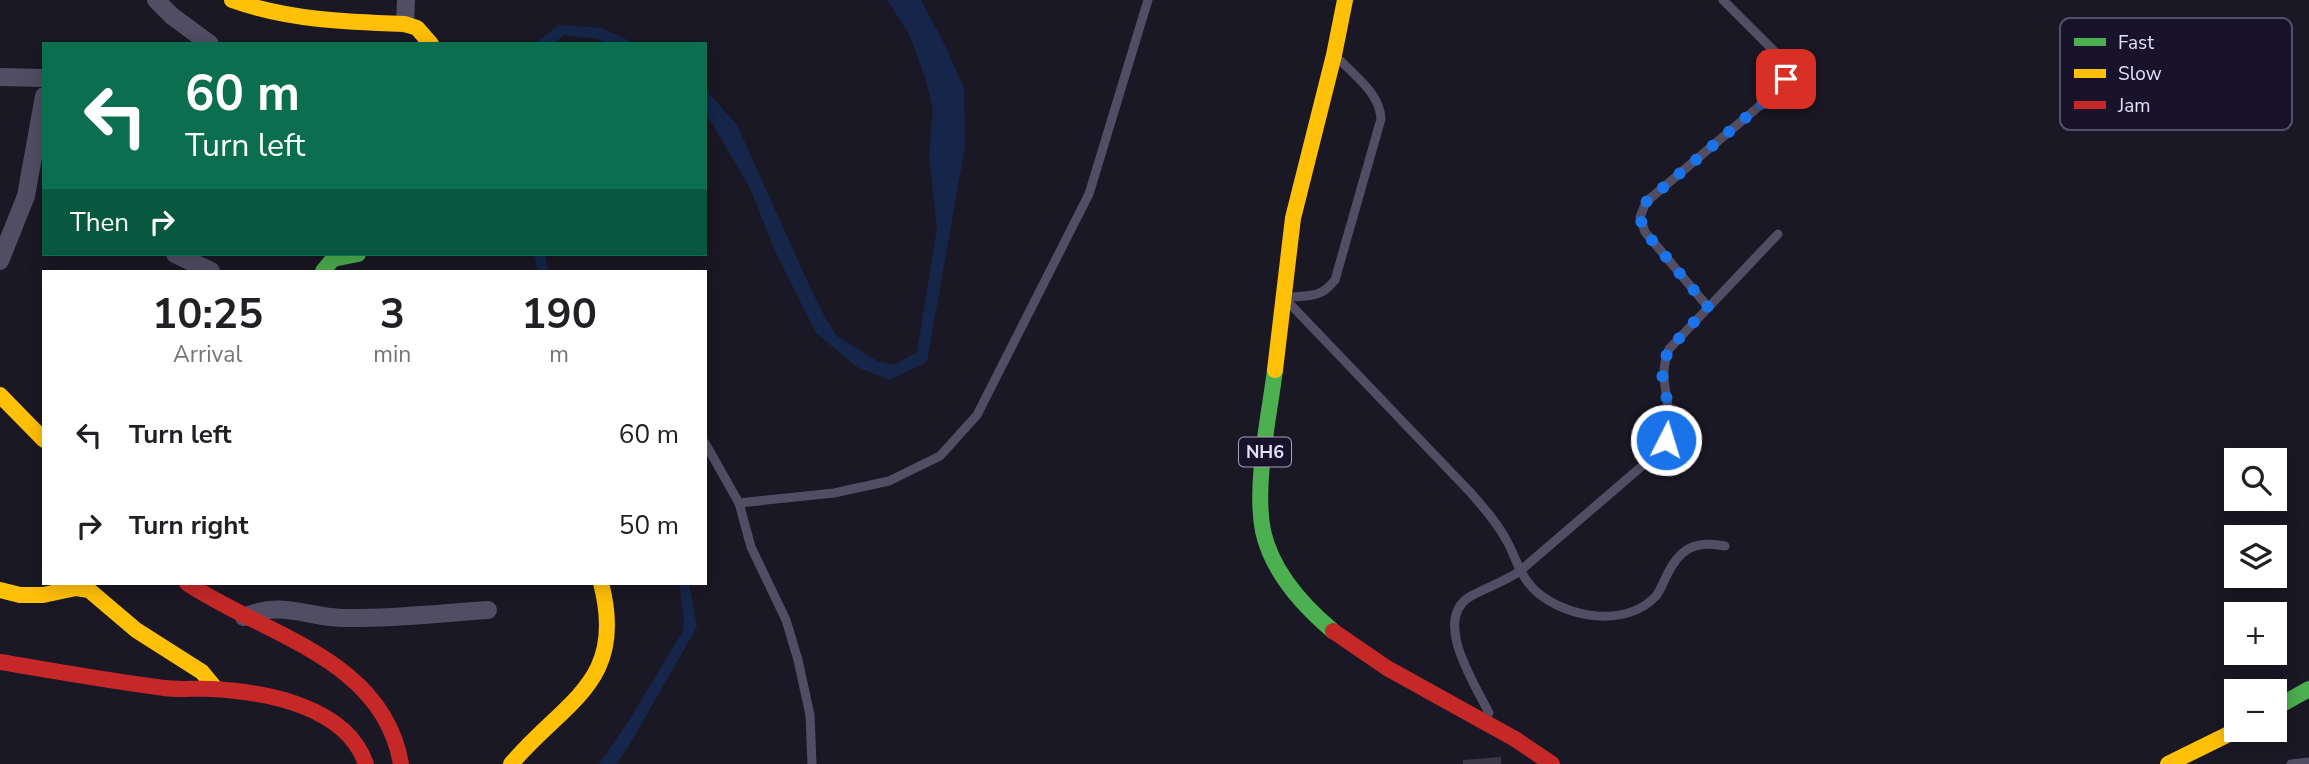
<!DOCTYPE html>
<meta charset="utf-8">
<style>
body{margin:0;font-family:"Nunito Sans",sans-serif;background:#f6f6f6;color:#202124;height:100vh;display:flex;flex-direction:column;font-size:26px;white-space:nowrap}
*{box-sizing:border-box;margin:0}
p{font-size:23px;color:#757577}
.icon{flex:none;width:38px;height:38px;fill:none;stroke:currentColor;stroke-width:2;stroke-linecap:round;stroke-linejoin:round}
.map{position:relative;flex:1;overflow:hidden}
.drawer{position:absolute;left:42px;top:270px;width:665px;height:315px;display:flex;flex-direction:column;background:#fff;border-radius:0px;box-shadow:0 4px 18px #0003}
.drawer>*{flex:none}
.guide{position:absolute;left:42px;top:42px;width:665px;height:214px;border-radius:0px;box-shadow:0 4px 18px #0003;background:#0b6e4f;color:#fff;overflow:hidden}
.controls{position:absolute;left:2224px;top:448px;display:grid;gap:14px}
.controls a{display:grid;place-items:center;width:63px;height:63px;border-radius:0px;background:#fff;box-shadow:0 4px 18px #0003;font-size:35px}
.pin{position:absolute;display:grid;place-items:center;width:60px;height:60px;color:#fff;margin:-30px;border-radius:14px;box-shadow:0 4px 10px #0006}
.me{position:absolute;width:77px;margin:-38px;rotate:5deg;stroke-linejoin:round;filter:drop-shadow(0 0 5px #0008)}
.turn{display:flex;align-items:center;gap:24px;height:147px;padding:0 28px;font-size:32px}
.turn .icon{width:91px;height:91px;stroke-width:2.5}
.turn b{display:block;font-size:49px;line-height:60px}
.then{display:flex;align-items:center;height:66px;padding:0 28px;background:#0003;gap:14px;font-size:26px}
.eta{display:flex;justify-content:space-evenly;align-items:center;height:119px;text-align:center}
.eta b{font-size:42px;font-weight:700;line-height:49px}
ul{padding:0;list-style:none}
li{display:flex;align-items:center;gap:21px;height:91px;padding:0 28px}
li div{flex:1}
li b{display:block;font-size:26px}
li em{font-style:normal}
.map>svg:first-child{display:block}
</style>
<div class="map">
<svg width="2309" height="764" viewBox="0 0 2309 764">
<rect width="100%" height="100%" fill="#1b1825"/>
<g fill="#15264a">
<polygon points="887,0 921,0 947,49 964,89 965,146 927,362 890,380 857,367 816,333 775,251 750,188 705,112 705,89 737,125 809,285 826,319 837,336 877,361 894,365 917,352 937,228 929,154 933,109 925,77 908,32"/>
<polygon points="559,25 602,28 636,44 608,44 598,39 563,35 555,44 534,44"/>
<polygon points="534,254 545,254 548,271 538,271"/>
<polygon points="679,583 689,583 697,627 627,749 616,764 599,764 628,722 683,631 684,618"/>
</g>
<polygon fill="#3b3746" points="1501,757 1501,764 1463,764 1463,760"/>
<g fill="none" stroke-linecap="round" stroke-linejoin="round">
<g stroke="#514e64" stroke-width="9">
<path d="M 1288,297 C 1309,296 1321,298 1335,280 L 1381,119 C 1380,94 1357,78 1341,61"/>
<path d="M 1291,305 L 1470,492 C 1484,508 1498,524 1508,543 C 1517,561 1522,580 1538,593 C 1568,618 1626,628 1656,596 C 1660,591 1663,583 1666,577 C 1679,549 1694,540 1725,546"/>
<path d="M 1708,307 L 1645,232 L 1640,217 L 1646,202 L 1782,87 C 1789,73 1784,63 1774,51 L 1723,0"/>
<polyline points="705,443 739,503 751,547 786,620 798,660 810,715 812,764"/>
<polyline points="739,503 834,493 889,481 940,456 977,415 1089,194 1148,0"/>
<path d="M 1489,713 C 1475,684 1431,619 1471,596 C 1487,587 1504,582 1520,571 L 1656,454 C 1686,411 1652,391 1669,349 L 1778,234"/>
<polyline points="2291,764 2309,762"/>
</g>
<g stroke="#514e64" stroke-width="18">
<polyline points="156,0 172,16 210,44"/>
<polyline points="405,24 406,0"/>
<polyline points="0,77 44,78"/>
<polyline points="175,254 211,271"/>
<polyline points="0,261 26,196 44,96"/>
<path d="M 244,617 C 282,600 305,617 343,618 C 391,619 440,613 488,610"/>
</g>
<g stroke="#4caf50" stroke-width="16">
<polyline points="323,271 333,259 358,254"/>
<path d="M 1275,370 C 1269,417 1254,485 1263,531 C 1272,572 1302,605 1333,631"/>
<polyline points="2275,708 2309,689"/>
</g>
<g stroke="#ffc107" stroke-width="16">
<path d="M 232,0 C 288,20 346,22 405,24 L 417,28 L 431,44"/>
<polyline points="1275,370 1293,218 1334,55 1345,0"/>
<polyline points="0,395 44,440"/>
<polyline points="0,590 20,595 43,595 76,588 89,590 136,630 202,672 216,689"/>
<path d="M 511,764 C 565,700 627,683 601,583"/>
<polyline points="2168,764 2237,730"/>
</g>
<g stroke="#c62828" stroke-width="16">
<path d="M 187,583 C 264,635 383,658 401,764"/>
<polyline points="1333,631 1387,668 1515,739 1552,764"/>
<path d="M 0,662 C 54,671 109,681 164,688 C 180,690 196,688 212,689 C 266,692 346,706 366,764"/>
</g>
</g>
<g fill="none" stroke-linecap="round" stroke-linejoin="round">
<path stroke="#1a73e8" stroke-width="12" stroke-dasharray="0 21.6" d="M 1666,440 L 1670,416 L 1662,374 L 1664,362 L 1669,349 L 1708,307 L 1645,232 C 1639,220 1640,214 1646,202 L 1782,87 L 1786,79"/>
</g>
<g text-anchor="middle" stroke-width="7" stroke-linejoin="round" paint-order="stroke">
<rect fill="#18132a" stroke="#a7a2be" stroke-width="2" x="1239" y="437.5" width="52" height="29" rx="5"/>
<g font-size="18" font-weight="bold" fill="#e4dffd">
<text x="1265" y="458">NH6</text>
</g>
</g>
<rect x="2060" y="18" width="232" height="112" rx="10" fill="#18132a" stroke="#555069" stroke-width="2"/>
<rect x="2074" y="38" width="32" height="8" fill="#4caf50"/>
<rect x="2074" y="69" width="32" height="9" fill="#ffc107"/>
<rect x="2074" y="101" width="32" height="8" fill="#c62828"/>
<g font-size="19" fill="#e4dffd">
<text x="2118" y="49">Fast</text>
<text x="2118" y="80">Slow</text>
<text x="2118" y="112">Jam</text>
</g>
</svg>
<div class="controls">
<a><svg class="icon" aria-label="search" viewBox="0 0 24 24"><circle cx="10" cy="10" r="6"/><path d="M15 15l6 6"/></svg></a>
<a><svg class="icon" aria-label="layers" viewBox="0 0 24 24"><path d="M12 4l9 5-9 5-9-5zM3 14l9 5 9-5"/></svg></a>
<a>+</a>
<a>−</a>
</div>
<div class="pin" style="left:1786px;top:79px;background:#d93025"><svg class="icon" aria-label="arrive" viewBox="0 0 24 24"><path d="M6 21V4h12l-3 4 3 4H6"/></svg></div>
<svg class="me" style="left:1666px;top:440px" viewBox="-20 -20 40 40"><circle r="17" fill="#1a73e8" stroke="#fff" stroke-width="3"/><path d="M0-11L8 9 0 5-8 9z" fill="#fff"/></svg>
<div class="guide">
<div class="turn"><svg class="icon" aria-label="left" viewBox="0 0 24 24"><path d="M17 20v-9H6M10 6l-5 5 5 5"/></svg><div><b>60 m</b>Turn left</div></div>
<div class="then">Then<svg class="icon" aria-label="right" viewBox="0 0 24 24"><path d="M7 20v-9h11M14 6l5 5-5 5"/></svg></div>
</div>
<section class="drawer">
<div class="eta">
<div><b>10:25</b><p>Arrival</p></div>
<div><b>3</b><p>min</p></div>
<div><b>190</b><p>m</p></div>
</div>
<ul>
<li><svg class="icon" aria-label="left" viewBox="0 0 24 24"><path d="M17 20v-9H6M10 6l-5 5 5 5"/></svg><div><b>Turn left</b></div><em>60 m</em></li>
<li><svg class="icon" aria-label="right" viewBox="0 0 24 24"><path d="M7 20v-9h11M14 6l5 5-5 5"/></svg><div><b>Turn right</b></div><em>50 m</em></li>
</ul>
</section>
</div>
